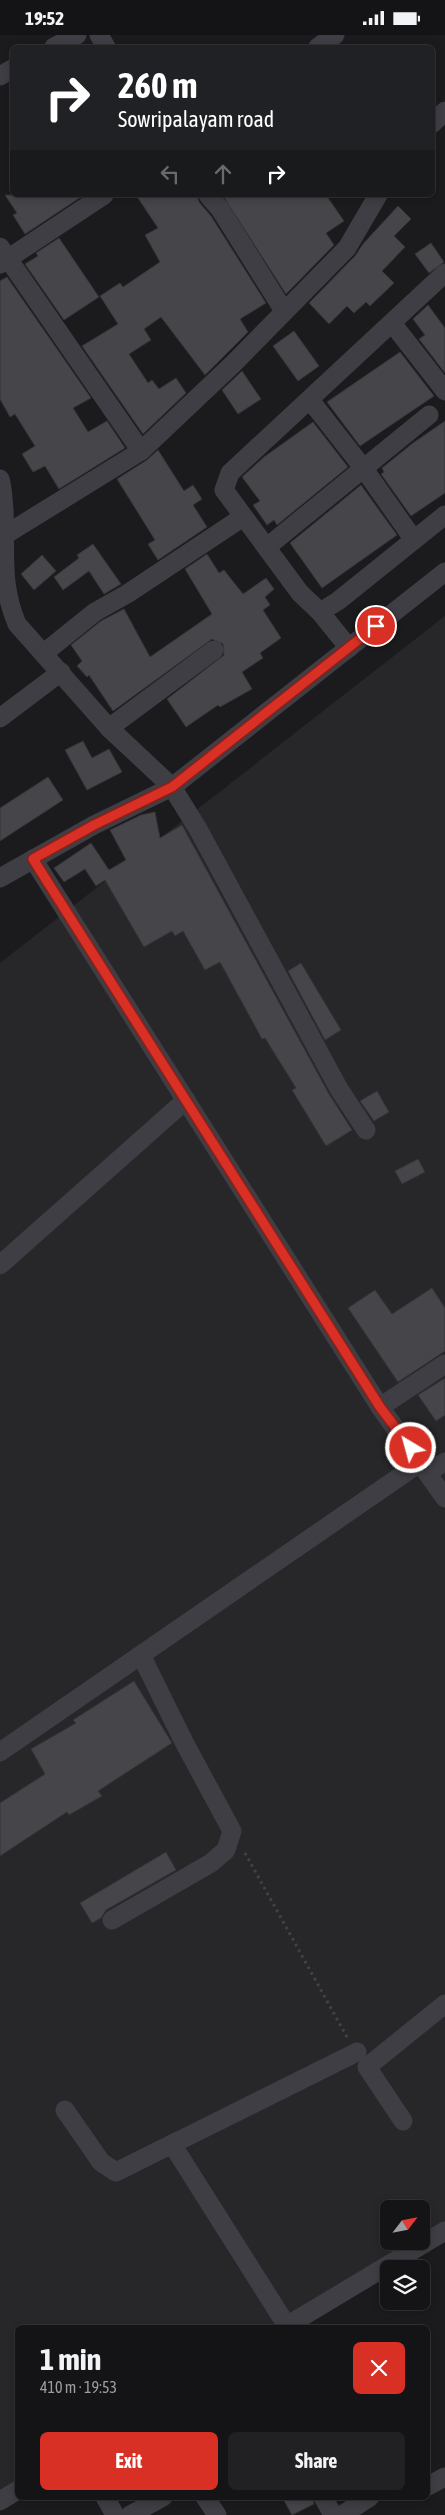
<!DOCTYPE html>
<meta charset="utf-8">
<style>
body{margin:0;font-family:"Asap Condensed",sans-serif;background:#212123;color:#f1f3f6;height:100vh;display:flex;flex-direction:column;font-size:19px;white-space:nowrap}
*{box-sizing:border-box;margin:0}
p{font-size:16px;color:#9d9ea1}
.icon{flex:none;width:28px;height:28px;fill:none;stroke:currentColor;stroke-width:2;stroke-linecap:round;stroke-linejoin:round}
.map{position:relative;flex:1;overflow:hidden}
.panel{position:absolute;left:15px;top:2290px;width:415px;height:175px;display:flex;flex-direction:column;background:#141416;border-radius:8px;box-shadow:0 2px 8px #0003,0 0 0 1px #333335}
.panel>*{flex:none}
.guide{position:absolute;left:10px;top:10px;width:425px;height:152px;border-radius:8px;box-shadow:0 2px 8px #0003,0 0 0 1px #333335;background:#202124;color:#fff;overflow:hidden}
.needle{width:32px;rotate:58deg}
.tools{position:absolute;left:380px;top:2165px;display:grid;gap:10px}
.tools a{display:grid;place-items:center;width:50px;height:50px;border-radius:8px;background:#141416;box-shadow:0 2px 8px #0003,0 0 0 1px #333335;font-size:25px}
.pin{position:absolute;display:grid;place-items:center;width:42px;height:42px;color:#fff;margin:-21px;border:2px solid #fff;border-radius:50%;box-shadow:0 1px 5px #0007}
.me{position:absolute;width:55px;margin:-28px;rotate:323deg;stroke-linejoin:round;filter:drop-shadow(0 0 4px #0008)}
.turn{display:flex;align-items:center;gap:18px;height:105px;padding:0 25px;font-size:22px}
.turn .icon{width:65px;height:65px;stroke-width:2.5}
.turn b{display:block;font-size:35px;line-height:42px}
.lanes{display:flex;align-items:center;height:48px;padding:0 25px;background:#0003;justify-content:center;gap:25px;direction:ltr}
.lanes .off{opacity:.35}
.round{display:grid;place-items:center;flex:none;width:52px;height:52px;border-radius:8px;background:#212123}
.summary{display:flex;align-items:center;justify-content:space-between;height:85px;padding:0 25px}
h1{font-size:30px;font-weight:700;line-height:38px}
.primary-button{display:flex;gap:10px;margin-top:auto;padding:10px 25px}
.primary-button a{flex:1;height:58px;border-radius:8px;background:#d93025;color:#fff;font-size:20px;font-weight:700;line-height:58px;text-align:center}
.primary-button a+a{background:#212123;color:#f1f3f6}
.status{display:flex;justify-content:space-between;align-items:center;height:35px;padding:0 25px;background:#141416;direction:ltr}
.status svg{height:14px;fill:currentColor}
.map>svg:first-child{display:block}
</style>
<div class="status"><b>19:52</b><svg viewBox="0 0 49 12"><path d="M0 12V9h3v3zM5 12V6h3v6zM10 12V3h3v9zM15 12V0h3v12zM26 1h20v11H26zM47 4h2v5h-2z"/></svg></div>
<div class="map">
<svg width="445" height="2480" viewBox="0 0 445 2480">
<rect width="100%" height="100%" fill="#1b1b1d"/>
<path fill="#27272a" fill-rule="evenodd" d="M 445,581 L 445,2193 L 284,2292 L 18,2292 L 17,2459 L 0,2470 L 0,928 ZM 389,2174 L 421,2174 L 421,2206 L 389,2206 Z"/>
<g fill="#45454a" stroke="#353539">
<polygon points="5,160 84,160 25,199 13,180 17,178"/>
<polygon points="136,160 197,160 199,167 211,181 266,268 240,284 248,297 205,340 161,282 144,294 151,305 129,319 148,348 152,345 159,354 176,343 186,358 143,399 82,311 118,289 100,261 120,248 123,252 160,227 145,200 158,193"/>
<polygon points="326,160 344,186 326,198 334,210 286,259 223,161"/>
<polygon points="398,171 411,184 394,201 405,212 382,236 394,248 370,271 366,267 354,278 347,271 329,289 309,268 355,221 363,209"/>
<polygon points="59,203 99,262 64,285 25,229 38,221 36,218"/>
<polygon points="431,208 444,227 429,238 415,219"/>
<polygon points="7,242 91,363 73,373 88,397 107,386 125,413 59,454 45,431 33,437 22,419 35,411 15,379 10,382 0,364 0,246"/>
<polygon points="428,270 445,293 445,338 419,304 425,300 413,284"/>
<polygon points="294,296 319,331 298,346 273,311"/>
<polygon points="400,317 434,361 360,411 327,367"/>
<polygon points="242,336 261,364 238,379 222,355"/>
<polygon points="445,386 445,458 411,481 381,439 384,437 382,433 413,408"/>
<polygon points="313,387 348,432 277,490 274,485 267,490 253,470 260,466 242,442 264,422"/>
<polygon points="158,415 184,456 193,450 202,464 193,470 207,492 158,525 148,509 155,505 117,444 147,425"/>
<polygon points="361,450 397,500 322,553 290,508"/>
<polygon points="93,509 121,549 104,559 89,536 63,555 54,542 79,523 77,520"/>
<polygon points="207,519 219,538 224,535 243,559 266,543 274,554 265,562 270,570 263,575 281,603 260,618 263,623 242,637 252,654 220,672 218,670 186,692 167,664 224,620 223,609 212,604 113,676 89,640 87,642 77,631 82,626 71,610 101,586 124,574 150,622 212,579 185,534"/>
<polygon points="42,520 56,536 34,555 21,539"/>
<polygon points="83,706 92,723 109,714 122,737 87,755 65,715"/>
<polygon points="48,742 63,765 0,806 0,773"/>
<polygon points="155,777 160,803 182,790 329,1059 352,1095 326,1111 292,1055 296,1053 265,1003 262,1004 220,927 205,935 183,896 175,901 172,896 144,912 105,845 96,851 85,834 64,847 54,833 91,808 109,835 126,825 110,795 141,780"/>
<polygon points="301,928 341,995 325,1005 288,936"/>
<polygon points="377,1056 389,1077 374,1086 360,1066"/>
<polygon points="418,1124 425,1137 402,1149 395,1136"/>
<polygon points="432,1253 445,1273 445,1316 398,1347 348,1273 375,1255 392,1279"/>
<polygon points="445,1343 445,1380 436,1386 418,1360"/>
<polygon points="134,1646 172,1708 98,1756 102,1761 69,1780 67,1777 0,1821 0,1768 45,1739 31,1714 76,1688 73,1685"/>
<polygon points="166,1817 176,1835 106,1875 101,1883 92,1888 80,1868"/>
<polygon points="282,2462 312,2462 314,2469 292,2480"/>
</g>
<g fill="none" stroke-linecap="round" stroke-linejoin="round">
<polyline stroke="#424349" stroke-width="3" stroke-dasharray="2.5 4" stroke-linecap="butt" points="245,1818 347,2002"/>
<g stroke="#3e3e44" stroke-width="19">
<polyline points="99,0 106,12"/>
<polyline points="54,12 77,0"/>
<polyline points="318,12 335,0"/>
<polyline points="0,41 12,34"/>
<polyline points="432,89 445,76"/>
<polyline points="208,160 220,174 284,276"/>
<polyline points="0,212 141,416"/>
<polyline points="0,229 104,160"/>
<polyline points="392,288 445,356"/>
<polyline points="310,365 364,434 414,505"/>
<path d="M 0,444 C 3,454 3,465 4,475 C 6,518 0,549 17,589 L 109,693 L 172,752 L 198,794 L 339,1054 L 366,1095"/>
<polyline points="5,500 141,416 233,329 347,213 378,160"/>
<polyline points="267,512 429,380"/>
<polyline points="320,577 338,566 445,480"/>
<polyline points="349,613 320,577 300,558 224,455 230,438 445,238"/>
<polyline points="44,618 95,577 127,559 243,482"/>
<polyline points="0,683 61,637"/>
<polyline points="109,693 214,615"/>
<polyline points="33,824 380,1372 445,1463"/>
<polyline points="0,843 94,790 172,752 445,537"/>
<polyline points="0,1230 186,1065"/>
<polyline points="380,1372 445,1329"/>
<polyline points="428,1437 445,1427"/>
<polyline points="0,1717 421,1427"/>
<polyline points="112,1885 211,1828 226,1815 232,1796 184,1707 141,1620"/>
<polyline points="65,2075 101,2127 116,2137 357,2017"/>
<polyline points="403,2086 367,2032 445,1969"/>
<polyline points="172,2109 287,2291"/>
<polyline points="285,2292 445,2196"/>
<polyline points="428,2451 445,2442"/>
<polyline points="105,2462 115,2480"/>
<polyline points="205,2462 217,2480"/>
<polyline points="323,2462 333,2480"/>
<polyline points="0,2466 18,2455"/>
<polyline points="130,2480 163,2462"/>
<polyline points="342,2480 370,2462"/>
</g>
</g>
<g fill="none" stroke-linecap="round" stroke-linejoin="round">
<defs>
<polyline id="route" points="376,591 172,752 94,790 33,824 380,1372 411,1413"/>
</defs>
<use href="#route" stroke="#8d1f18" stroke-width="12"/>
<use href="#route" stroke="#d93025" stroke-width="9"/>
</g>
</svg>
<div class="tools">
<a><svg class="needle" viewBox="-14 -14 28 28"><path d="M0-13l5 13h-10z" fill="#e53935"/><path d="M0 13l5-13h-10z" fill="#9d9ea1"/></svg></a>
<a><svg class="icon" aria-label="layers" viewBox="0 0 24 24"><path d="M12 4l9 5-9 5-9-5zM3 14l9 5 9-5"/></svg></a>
</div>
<div class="pin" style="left:376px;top:591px;background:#d93025"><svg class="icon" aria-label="arrive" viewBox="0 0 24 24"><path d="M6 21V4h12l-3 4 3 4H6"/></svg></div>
<svg class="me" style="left:411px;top:1413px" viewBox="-20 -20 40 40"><circle r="17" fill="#d93025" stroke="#fff" stroke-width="3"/><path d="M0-11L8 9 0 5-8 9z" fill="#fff"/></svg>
<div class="guide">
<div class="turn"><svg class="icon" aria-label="right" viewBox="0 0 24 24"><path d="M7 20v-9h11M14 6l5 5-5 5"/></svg><div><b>260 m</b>Sowripalayam road</div></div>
<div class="lanes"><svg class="icon off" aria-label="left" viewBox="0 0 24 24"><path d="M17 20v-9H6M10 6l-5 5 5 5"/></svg><svg class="icon off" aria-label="ahead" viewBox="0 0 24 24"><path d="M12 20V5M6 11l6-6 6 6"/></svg><svg class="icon" aria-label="right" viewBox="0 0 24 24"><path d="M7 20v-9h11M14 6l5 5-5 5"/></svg></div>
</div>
<section class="panel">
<div class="summary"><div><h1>1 min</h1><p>410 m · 19:53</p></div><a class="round" style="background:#d93025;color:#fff"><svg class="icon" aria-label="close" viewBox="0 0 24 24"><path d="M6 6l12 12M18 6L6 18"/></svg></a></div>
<div class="primary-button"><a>Exit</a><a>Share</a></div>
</section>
</div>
